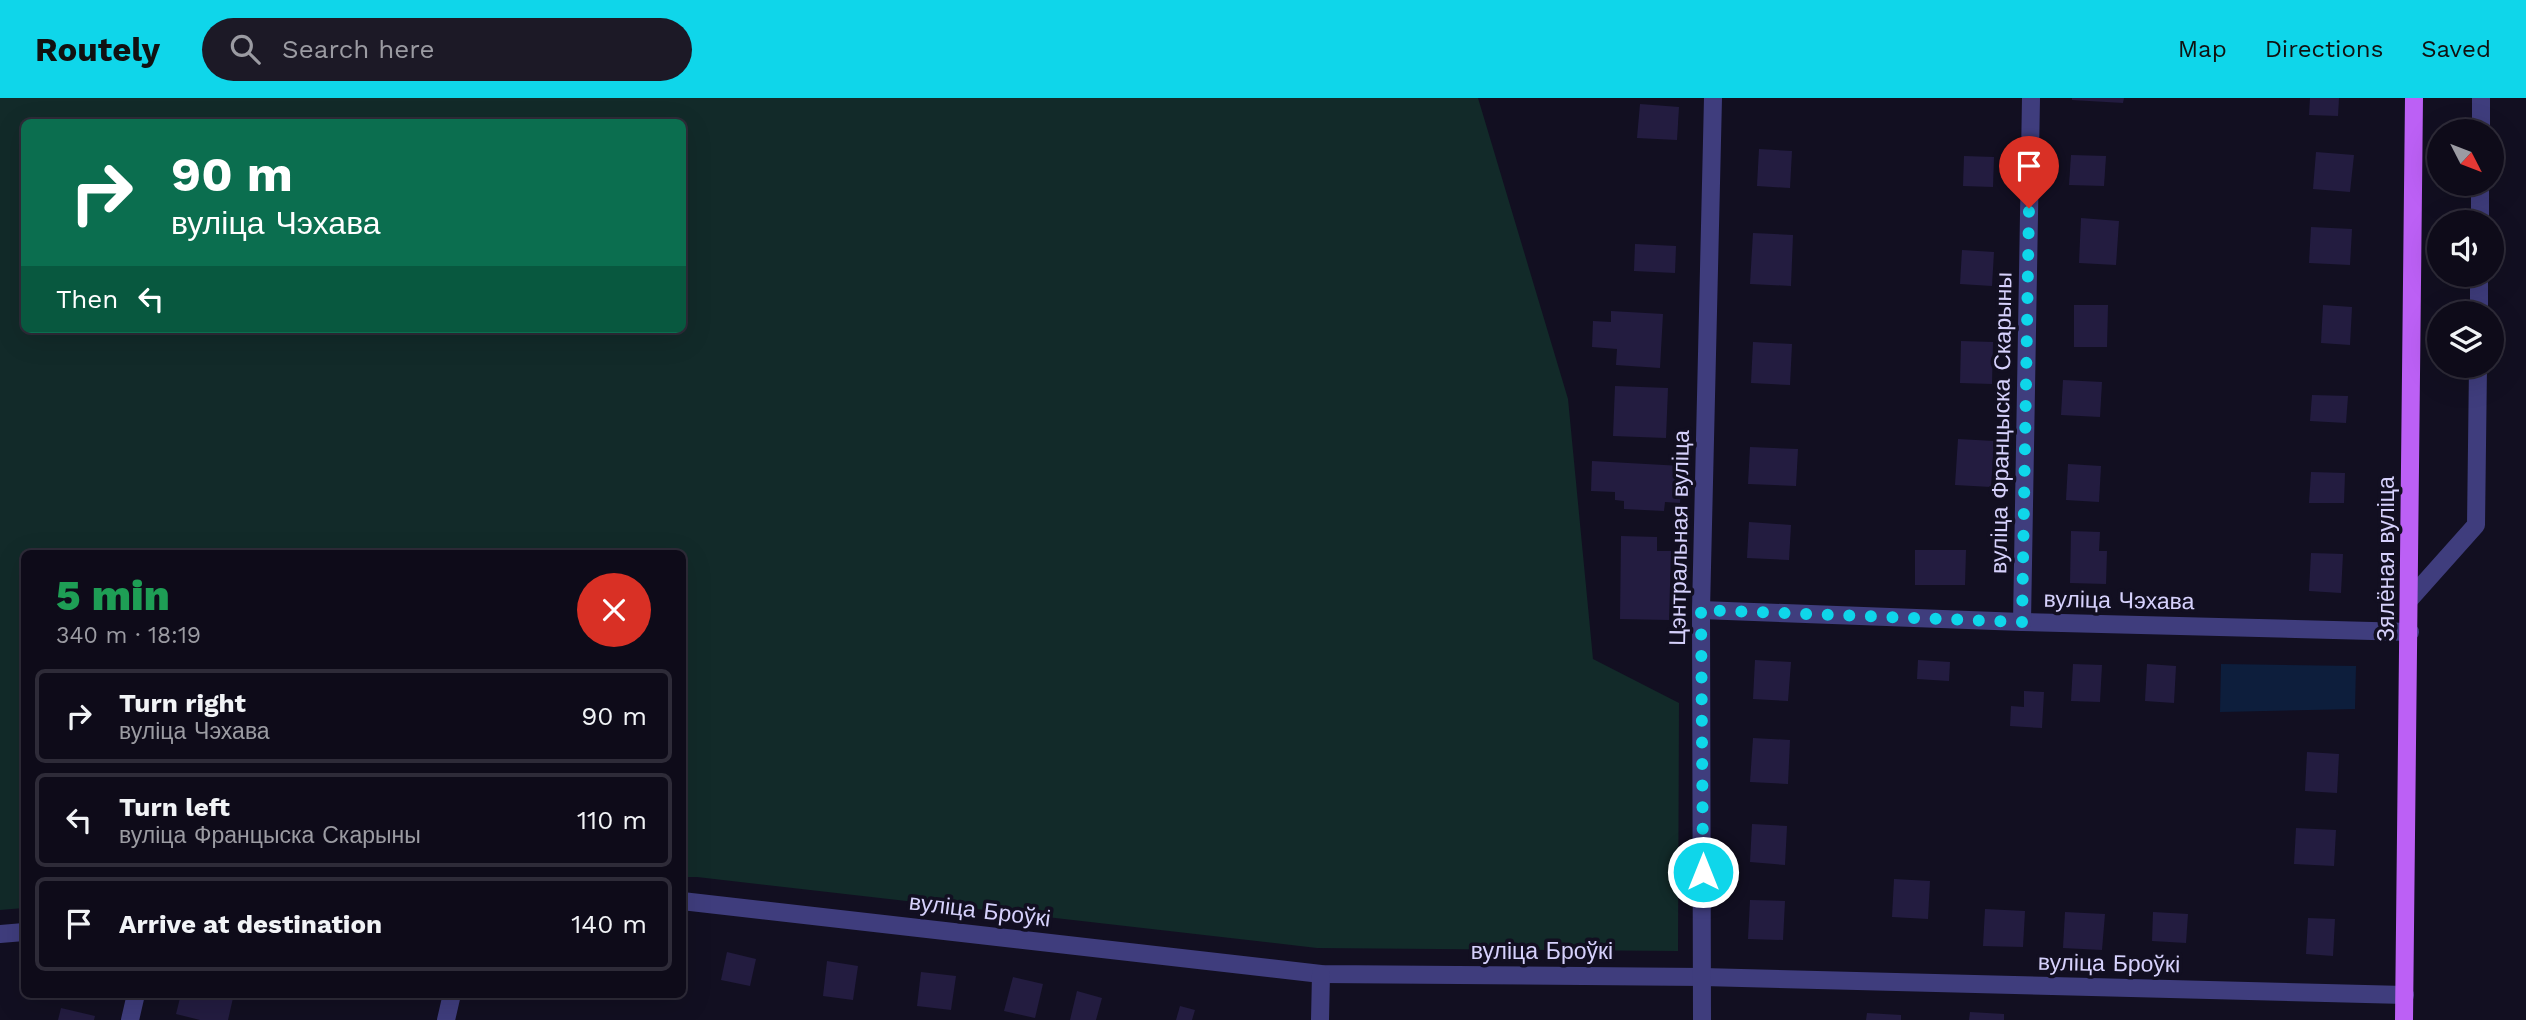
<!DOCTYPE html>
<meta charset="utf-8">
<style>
body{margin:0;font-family:"Work Sans",sans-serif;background:#1c1926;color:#f1f3f6;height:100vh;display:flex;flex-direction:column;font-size:26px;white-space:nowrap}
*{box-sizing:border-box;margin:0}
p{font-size:23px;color:#9b9ba2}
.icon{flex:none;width:38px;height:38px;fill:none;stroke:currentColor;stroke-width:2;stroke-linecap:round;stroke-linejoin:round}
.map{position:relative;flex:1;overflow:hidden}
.sheet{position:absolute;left:21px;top:452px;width:665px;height:448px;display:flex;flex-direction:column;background:#0e0b19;border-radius:10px;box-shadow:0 7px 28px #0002,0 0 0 2px #2e2b38}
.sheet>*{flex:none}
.guide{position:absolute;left:21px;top:21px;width:665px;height:214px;border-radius:10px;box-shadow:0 7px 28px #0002,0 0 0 2px #2e2b38;background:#0b6e4f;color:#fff;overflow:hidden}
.needle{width:46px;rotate:132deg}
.fabs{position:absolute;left:2427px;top:21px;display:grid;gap:14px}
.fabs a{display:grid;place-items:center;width:77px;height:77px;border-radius:50%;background:#0e0b19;box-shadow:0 7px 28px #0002,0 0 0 2px #2e2b38;font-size:35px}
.pin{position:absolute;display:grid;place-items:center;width:60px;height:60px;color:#fff;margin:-72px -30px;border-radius:50% 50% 50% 0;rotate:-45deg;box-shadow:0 0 7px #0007}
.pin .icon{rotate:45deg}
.me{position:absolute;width:77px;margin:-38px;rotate:0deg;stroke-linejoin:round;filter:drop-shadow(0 0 5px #0008)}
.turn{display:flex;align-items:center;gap:24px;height:147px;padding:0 35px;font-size:32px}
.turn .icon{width:91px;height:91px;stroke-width:2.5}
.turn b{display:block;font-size:49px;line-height:60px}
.then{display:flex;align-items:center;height:66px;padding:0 35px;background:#0003;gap:14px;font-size:26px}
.round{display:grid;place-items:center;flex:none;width:74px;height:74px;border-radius:37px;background:#1c1926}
.overview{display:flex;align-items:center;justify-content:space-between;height:119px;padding:0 35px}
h1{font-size:42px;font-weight:800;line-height:52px;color:#1e9e55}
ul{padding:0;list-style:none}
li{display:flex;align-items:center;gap:21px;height:94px;margin:0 14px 10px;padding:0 21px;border:4px solid #2e2b38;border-radius:10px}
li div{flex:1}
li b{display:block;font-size:26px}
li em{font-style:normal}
header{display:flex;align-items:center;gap:42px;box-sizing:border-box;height:98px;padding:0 35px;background:#0fd6ea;color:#111}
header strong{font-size:33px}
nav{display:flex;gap:38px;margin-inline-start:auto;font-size:24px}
.search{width:490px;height:63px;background:#1c1926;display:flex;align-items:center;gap:18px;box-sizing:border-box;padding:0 24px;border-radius:38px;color:#9b9ba2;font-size:26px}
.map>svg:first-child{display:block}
</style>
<header>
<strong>Routely</strong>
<div class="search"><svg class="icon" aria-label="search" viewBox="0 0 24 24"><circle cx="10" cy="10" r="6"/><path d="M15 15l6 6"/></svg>Search here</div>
<nav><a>Map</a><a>Directions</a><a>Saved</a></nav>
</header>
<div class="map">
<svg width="2526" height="922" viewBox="0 0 2526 922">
<rect width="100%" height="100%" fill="#120f21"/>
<path fill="#122a29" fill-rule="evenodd" d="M 0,0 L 1478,0 L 1568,301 L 1593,561 L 1679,605 L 1678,853 L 1317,850 L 697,779 L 683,779 L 682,455 L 24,455 L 24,810 L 0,812 ZM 24,24 L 682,24 L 682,231 L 24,231 Z"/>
<polygon fill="#0d1e3c" points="2221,566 2356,568 2355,611 2220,614"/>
<g fill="#231c40">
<polygon points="2072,0 2124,0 2123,5 2072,2"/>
<polygon points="2310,0 2339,0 2338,18 2309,17"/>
<polygon points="1640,6 1679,9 1677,42 1637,40"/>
<polygon points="1759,51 1792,53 1790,90 1757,88"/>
<polygon points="2316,54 2354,57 2350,94 2313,91"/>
<polygon points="2071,57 2106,58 2104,88 2069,87"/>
<polygon points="1964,58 1994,59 1993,89 1963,88"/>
<polygon points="2081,120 2119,123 2116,167 2079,165"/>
<polygon points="2311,129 2352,131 2350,167 2309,165"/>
<polygon points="1753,135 1793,137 1791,188 1750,186"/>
<polygon points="1635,146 1676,148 1675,175 1634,173"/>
<polygon points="1962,152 1994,154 1992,188 1960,186"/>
<polygon points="2074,207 2108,207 2107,249 2074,249"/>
<polygon points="2323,207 2352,209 2350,247 2321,245"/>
<polygon points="1611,213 1663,216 1660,270 1616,267 1617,251 1592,249 1593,223 1611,224"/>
<polygon points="1961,243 1993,244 1992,286 1960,285"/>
<polygon points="1753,244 1792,246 1790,287 1751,285"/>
<polygon points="2063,282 2102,284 2100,319 2061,317"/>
<polygon points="1615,288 1668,290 1666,340 1613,338"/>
<polygon points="2312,297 2348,298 2346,325 2310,323"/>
<polygon points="1958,341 1994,343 1991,389 1955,387"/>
<polygon points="1750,349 1798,351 1796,388 1748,386"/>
<polygon points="1592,363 1682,368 1680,405 1665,404 1664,413 1624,411 1624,403 1615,402 1615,394 1591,393"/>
<polygon points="2068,366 2101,368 2099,404 2066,402"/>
<polygon points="2311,374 2345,375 2344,405 2309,405"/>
<polygon points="1749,424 1791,427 1789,462 1747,460"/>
<polygon points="2071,433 2100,434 2099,453 2107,453 2106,486 2070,485"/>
<polygon points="1621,438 1657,439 1657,453 1671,453 1669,522 1620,521"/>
<polygon points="1915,452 1966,452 1965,487 1915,487"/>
<polygon points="2311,455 2343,456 2341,495 2309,493"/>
<polygon points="1755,562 1791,564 1788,603 1753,601"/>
<polygon points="1918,562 1950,564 1949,583 1917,581"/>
<polygon points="2073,566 2102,567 2100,604 2071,603"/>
<polygon points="2147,566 2176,568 2174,605 2145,603"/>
<polygon points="2024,593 2044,594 2042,630 2010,628 2011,608 2024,609"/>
<polygon points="1753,640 1790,642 1788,686 1750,684"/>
<polygon points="2307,654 2339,656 2337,695 2305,693"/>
<polygon points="1752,726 1787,728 1785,767 1750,764"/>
<polygon points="2296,730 2336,732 2334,768 2294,766"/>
<polygon points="1894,781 1930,783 1928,821 1892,819"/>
<polygon points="1750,802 1785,803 1783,842 1748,841"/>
<polygon points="1985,811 2025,813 2023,849 1983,848"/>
<polygon points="2065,814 2105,816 2102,852 2063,850"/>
<polygon points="2153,814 2188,816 2186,845 2152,843"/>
<polygon points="2308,820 2335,821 2333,858 2306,856"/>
<polygon points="727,854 756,861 750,888 721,882"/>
<polygon points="827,863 858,868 853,902 823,898"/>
<polygon points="921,874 956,878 951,912 917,908"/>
<polygon points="1013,879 1043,886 1035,920 1004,913"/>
<polygon points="1077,893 1102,900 1096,922 1070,922"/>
<polygon points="181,896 220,896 233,900 228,922 200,922 176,916"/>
<polygon points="1180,908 1195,912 1192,922 1176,922"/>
<polygon points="61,910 95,918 94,922 58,922"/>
<polygon points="1970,914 2004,916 2004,922 1969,922"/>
<polygon points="1867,915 1901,917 1901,922 1866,922"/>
</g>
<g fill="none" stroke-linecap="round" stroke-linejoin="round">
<g stroke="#3f3d7d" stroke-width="18">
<polyline points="2481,33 2481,0"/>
<polyline points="2480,124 2480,86"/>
<polyline points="2479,215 2479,177"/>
<polyline points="2410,501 2476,427 2478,268"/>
<polyline points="1701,512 2022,524 2410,534"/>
<polyline points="2022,524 2031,0"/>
<polyline points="682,803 1321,876 1703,879 2405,897"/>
<polyline points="0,836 24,834"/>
<polyline points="130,922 136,896"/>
<polyline points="446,922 452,896"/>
<polyline points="1320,922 1321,876"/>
<polyline points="1702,922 1701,512 1713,0"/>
</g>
<polyline stroke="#bc60f5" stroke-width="18" points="2404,922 2414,0"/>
</g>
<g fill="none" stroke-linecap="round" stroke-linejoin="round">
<polyline stroke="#0fd6ea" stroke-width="12" stroke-dasharray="0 21.6" points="1703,774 1701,512 2022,524 2029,110"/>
</g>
<g text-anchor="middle" stroke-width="7" stroke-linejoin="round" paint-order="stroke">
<g font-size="23" fill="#d6d1fc" stroke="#120f21">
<text transform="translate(2001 325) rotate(-89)" y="8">вуліца Францыска Скарыны</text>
<text transform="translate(1679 440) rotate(-89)" y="8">Цэнтральная вуліца</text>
<text transform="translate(2386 461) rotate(-90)" y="8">Зялёная вуліца</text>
<text transform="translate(2119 502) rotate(1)" y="8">вуліца Чэхава</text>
<text transform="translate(980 812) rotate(7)" y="8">вуліца Броўкі</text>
<text x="1542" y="861">вуліца Броўкі</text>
<text transform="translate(2109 865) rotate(1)" y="8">вуліца Броўкі</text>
</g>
</g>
</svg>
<div class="fabs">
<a><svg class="needle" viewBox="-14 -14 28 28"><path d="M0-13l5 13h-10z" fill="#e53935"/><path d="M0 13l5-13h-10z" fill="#9b9ba2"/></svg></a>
<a><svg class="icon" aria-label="sound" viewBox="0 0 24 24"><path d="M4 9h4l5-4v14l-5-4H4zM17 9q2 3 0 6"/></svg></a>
<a><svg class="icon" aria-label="layers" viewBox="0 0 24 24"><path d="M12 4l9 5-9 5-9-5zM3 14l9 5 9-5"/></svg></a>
</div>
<div class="pin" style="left:2029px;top:110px;background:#d93025"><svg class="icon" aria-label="arrive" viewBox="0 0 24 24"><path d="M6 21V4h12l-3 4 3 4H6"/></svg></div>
<svg class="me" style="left:1703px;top:774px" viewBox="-20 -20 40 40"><circle r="17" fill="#0fd6ea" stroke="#fff" stroke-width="3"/><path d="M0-11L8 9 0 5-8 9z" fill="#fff"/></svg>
<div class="guide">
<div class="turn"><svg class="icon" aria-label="right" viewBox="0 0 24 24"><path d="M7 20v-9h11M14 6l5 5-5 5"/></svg><div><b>90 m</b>вуліца Чэхава</div></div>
<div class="then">Then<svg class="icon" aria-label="left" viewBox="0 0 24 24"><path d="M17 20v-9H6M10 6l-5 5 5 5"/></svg></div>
</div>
<section class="sheet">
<div class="overview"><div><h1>5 min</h1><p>340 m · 18:19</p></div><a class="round" style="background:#d93025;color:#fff"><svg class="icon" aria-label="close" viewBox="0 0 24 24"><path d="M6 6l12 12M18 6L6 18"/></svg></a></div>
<ul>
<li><svg class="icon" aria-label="right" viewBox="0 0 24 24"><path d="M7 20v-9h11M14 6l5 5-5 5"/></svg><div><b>Turn right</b><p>вуліца Чэхава</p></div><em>90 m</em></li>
<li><svg class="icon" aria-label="left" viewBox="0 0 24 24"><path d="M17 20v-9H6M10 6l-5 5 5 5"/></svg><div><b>Turn left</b><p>вуліца Францыска Скарыны</p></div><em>110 m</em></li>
<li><svg class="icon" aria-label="arrive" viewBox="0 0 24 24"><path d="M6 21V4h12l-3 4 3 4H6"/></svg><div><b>Arrive at destination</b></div><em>140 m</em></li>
</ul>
</section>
</div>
